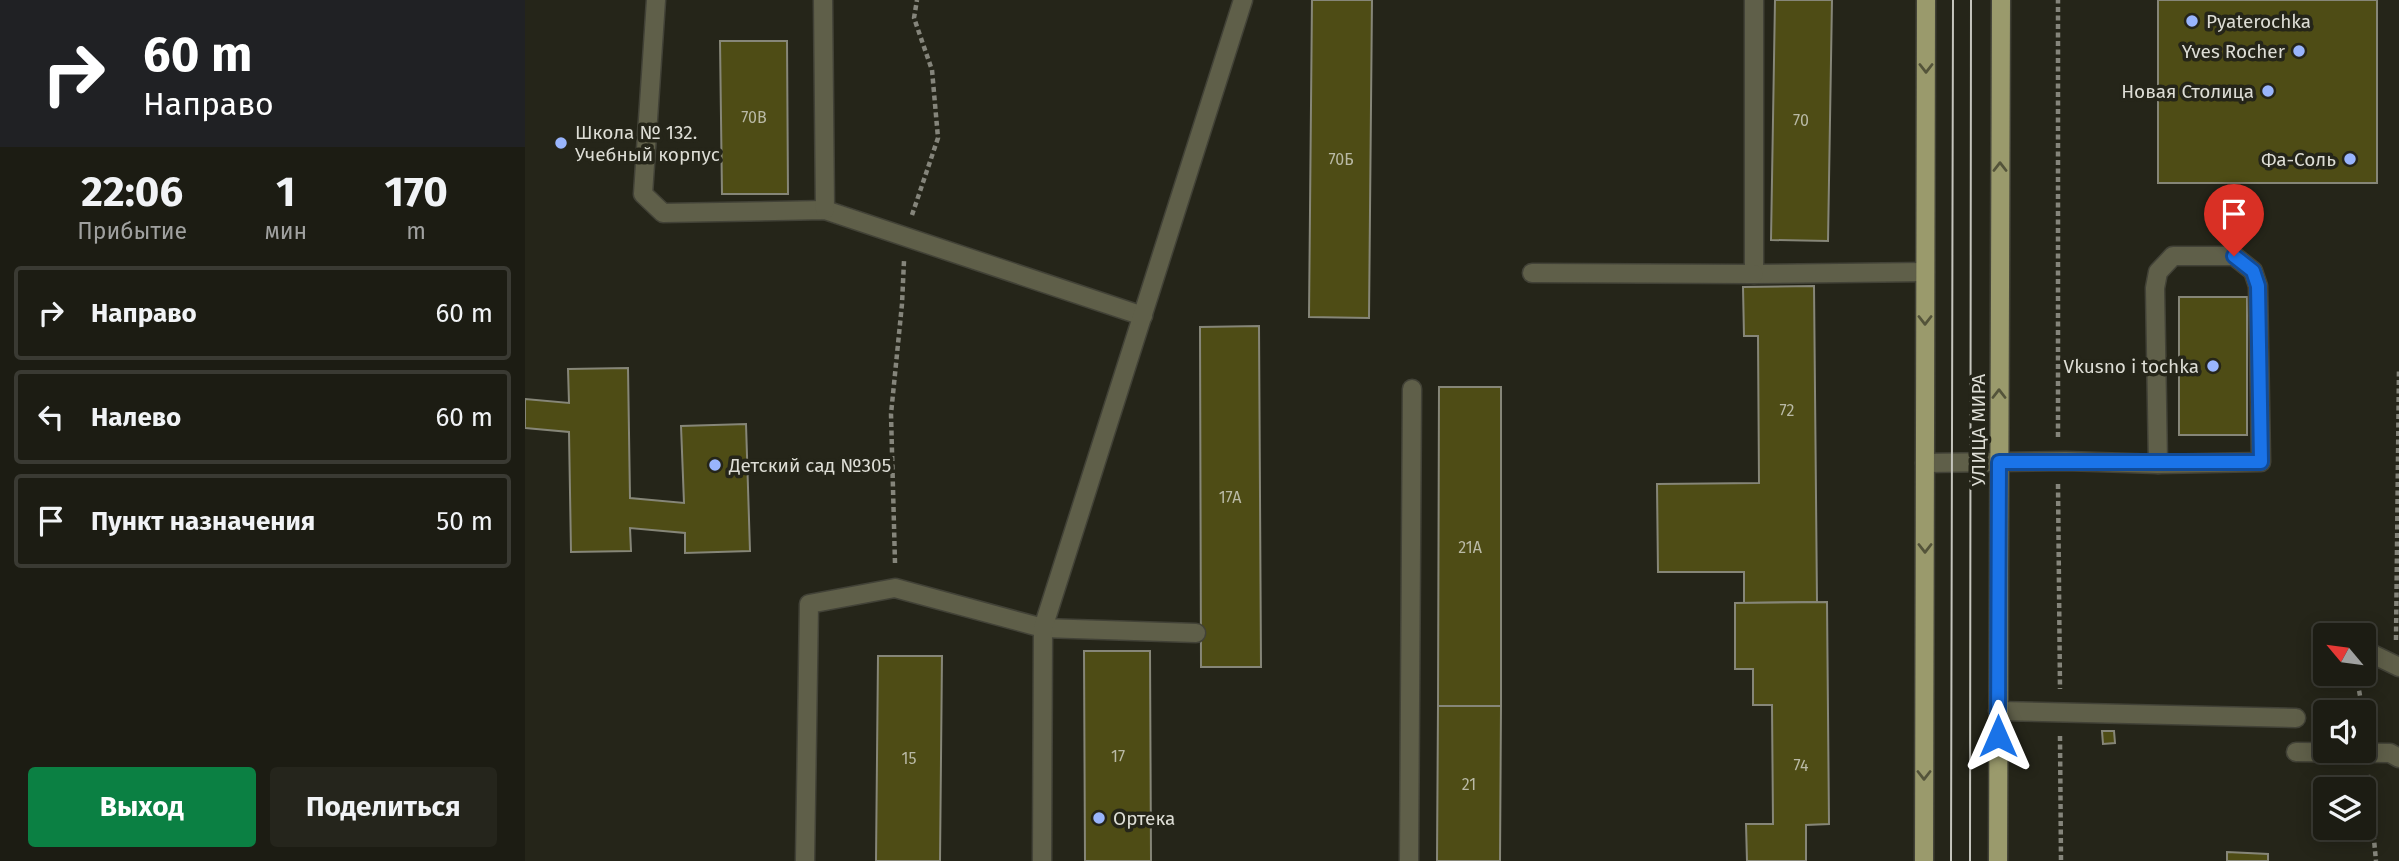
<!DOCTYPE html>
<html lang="ru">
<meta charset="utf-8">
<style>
body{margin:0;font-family:"Fira Sans",sans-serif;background:#25251c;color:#f1f3f6;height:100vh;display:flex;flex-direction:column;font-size:26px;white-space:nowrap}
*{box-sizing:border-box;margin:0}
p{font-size:23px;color:#a0a1a0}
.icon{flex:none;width:38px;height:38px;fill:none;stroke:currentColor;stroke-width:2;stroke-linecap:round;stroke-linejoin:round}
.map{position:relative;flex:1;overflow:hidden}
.sheet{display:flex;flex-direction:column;background:#1c1c13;width:525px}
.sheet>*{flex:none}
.guide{background:#202124;color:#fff;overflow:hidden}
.needle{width:46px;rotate:299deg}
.tools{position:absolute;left:1788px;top:623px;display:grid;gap:14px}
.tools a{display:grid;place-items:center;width:63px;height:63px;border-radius:7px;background:#1c1c13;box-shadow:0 4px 18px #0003,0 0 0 2px #3a3a33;font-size:35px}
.pin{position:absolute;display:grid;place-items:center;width:60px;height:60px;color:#fff;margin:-72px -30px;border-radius:50% 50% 50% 0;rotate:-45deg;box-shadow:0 0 7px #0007}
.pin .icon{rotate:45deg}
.me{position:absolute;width:77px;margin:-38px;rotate:0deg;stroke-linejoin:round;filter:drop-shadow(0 0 5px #0008)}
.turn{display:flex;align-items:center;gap:24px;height:147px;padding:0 28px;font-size:32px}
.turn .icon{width:91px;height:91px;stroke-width:2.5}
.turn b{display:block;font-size:49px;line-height:60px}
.eta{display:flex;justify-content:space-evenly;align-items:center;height:119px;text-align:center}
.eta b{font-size:42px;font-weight:700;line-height:49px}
.cta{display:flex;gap:14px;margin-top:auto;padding:14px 28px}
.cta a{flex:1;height:80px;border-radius:7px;background:#0b8043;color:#fff;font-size:28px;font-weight:700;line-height:80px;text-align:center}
.cta a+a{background:#25251c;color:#f1f3f6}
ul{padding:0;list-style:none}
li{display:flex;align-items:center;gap:21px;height:94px;margin:0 14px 10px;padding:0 14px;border:4px solid #3a3a33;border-radius:7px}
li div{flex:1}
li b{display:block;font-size:26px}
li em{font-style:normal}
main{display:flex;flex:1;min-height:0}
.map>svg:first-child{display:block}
</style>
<main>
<section class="sheet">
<div class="guide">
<div class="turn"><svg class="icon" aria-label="right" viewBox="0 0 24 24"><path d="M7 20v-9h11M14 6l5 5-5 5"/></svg><div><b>60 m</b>Направо</div></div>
</div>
<div class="eta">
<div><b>22:06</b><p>Прибытие</p></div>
<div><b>1</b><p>мин</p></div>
<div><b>170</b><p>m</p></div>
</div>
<ul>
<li><svg class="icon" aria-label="right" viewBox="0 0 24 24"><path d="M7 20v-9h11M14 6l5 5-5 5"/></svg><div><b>Направо</b></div><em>60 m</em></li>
<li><svg class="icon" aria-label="left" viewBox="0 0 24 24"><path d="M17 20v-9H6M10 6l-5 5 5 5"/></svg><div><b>Налево</b></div><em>60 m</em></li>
<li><svg class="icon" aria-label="arrive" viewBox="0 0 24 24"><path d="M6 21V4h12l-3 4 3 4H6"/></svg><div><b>Пункт назначения</b></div><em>50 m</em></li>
</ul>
<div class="cta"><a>Выход</a><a>Поделиться</a></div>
</section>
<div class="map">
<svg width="1874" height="861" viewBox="0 0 1874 861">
<rect width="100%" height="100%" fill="#252519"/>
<g fill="#4e4c15" stroke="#868678" stroke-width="2">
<polygon points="787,0 847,0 844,318 784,317"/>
<polygon points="1250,0 1307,0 1303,241 1246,240"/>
<rect x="1633" y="0" width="219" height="183"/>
<polygon points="195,41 262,41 263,194 197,194"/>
<polygon points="1289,286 1292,602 1219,603 1219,572 1133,572 1132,484 1234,483 1233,336 1219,336 1218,287"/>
<rect x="1654" y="297" width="68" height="138"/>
<polygon points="734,326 736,667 676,667 675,327"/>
<polygon points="103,368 105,498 159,503 156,426 221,424 225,551 160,553 160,533 105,528 106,551 46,552 44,432 0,428 0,399 44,403 43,369"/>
<polygon points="914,387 976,387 976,706 913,706"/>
<polygon points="1302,602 1304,824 1281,825 1281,861 1222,861 1221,824 1248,824 1247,705 1228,705 1228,669 1210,669 1210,603"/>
<polygon points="559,651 625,651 626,861 560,861"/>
<polygon points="353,656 417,656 415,861 351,861"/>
<polygon points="913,706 976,706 975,861 912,861"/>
<polygon points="1577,731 1589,731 1590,743 1578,744"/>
<polygon points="1702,852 1743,854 1743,861 1702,861"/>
</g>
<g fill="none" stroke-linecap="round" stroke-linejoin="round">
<defs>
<g id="minor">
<polyline points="131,0 118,194 138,213 300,210 618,316"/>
<polyline points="298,0 300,210"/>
<polyline points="1229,0 1229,274 1400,272"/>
<polygon points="1648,256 1709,256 1728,271 1733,286 1736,462 1633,464 1630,288 1633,272"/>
<polyline points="1007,273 1229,274"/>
<polyline points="1400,463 1541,461 1633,464"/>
<polyline points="1839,650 1874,667"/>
<polyline points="1473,711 1771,718"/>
<polyline points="1771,752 1865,753 1874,758"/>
<polyline points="280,861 284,604 370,588 518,628 671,633"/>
<polyline points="517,861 518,628 718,0"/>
<polyline points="884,861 887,389"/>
</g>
<g id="major">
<polyline points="1399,861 1401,0"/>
<polyline points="1473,861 1476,0"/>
</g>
</defs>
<use href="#minor" stroke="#424237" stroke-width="21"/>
<use href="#major" stroke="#424237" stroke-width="21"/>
<g stroke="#85857b" stroke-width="4.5" stroke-dasharray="5 3.5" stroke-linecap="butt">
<polyline points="387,215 413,138 407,70 389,18 392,0"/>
<polyline points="1533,437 1533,0"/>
<polyline points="1533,484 1535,689"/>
<polyline points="370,563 366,414 377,304 379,261"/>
<polyline points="1871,640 1874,368"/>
<polyline points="1831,674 1838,712"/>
<polyline points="1535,736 1536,861"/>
<polyline points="1843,775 1851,861"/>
</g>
<use href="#minor" stroke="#5f5f49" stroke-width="18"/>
<use href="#major" stroke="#9a9a6c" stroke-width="18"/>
<g stroke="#c5c5bd" stroke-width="2">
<polyline points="1426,861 1428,0"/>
<polyline points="1445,861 1446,0"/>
</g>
</g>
<defs><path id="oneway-chevron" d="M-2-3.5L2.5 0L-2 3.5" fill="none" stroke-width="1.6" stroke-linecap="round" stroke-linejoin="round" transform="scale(1.75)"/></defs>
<g stroke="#54543a">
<use href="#oneway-chevron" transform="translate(1401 68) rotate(90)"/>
<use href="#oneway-chevron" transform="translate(1475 167) rotate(-90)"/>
<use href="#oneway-chevron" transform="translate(1400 320) rotate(90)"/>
<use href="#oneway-chevron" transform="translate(1474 394) rotate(-90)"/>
<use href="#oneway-chevron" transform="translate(1400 548) rotate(90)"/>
<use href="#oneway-chevron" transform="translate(1399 775) rotate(90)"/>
</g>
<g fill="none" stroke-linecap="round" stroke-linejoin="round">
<defs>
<polyline id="route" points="1473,736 1474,462 1736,462 1733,286 1728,271 1709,256"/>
</defs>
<use href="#route" stroke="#114b97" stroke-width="18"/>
<use href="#route" stroke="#1a73e8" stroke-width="12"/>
</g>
<g fill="#99b5fd" stroke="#252519" stroke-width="2.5">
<circle cx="1667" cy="21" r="7"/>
<circle cx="1774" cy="51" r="7"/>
<circle cx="1743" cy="91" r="7"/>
<circle cx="36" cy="143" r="7"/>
<circle cx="1825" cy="159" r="7"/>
<circle cx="1688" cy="366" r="7"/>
<circle cx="190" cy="465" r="7"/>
<circle cx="574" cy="818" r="7"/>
</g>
<g text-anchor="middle" stroke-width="7" stroke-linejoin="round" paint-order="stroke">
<g font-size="16" fill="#b9b9a5">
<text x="229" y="123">70В</text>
<text x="1276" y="126">70</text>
<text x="816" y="165">70Б</text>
<text x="1262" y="416">72</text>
<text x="705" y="503">17А</text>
<text x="945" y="553">21А</text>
<text x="593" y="762">17</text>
<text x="384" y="764">15</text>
<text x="1276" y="771">74</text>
<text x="944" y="790">21</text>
</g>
<g font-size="19" fill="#ddddd5" stroke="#252519" text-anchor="start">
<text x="1681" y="28">Pyaterochka</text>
<text x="1760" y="58" text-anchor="end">Yves Rocher</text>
<text x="1729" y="98" text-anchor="end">Новая Столица</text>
<text x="50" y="139">Школа № 132.<tspan x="50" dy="22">Учебный корпус</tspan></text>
<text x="1811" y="166" text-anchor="end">Фа-Соль</text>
<text x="1674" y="373" text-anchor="end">Vkusno i tochka</text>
<text x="204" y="472">Детский сад №305</text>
<text x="588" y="825">Ортека</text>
</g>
<g font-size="19" fill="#ddddd5" stroke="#252519">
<text transform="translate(1453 430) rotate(-90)" y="7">УЛИЦА МИРА</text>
</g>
</g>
</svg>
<div class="tools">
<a><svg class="needle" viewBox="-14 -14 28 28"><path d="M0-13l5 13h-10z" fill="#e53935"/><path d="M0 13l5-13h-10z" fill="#a0a1a0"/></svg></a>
<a><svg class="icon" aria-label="sound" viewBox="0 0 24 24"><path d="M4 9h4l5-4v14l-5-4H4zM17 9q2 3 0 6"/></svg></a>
<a><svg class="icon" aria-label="layers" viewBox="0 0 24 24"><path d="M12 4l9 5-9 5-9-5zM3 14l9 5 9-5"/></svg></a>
</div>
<div class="pin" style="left:1709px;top:256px;background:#d93025"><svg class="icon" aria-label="arrive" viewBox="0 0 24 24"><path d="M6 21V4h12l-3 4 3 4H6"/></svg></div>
<svg class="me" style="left:1473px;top:736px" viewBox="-20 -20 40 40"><path d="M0-17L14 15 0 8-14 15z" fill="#1a73e8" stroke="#fff" stroke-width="4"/></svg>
</div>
</main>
